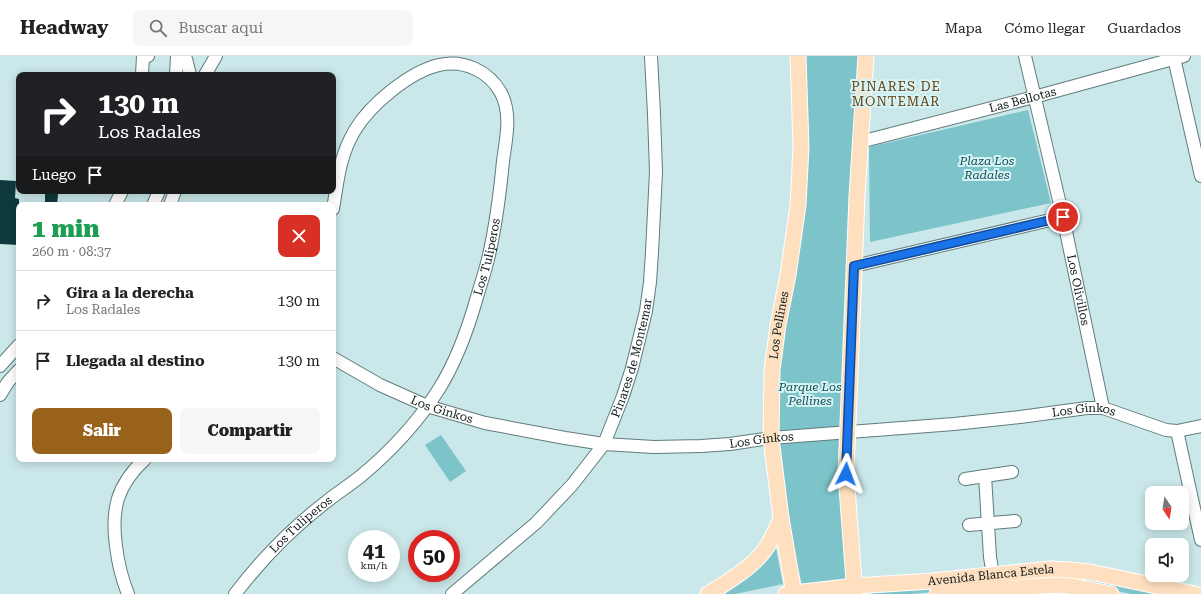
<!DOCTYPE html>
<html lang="es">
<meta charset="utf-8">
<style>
body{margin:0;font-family:"Roboto Serif",serif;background:#f6f6f6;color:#222;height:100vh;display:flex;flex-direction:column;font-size:15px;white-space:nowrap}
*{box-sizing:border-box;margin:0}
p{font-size:13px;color:#767676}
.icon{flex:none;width:22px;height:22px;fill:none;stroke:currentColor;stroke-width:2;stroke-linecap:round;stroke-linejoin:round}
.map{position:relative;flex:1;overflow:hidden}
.panel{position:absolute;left:16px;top:146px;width:320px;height:260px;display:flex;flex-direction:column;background:#fff;border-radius:8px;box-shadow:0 2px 10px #0003}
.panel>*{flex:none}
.banner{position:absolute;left:16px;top:16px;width:320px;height:122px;border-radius:8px;box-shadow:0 2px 10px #0003;background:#202124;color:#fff;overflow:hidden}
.needle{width:26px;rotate:168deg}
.fabs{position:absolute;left:1145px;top:430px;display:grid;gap:8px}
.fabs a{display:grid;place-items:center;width:44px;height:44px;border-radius:8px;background:#fff;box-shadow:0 2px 10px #0003;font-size:20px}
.speed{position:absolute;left:348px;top:474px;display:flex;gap:8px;font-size:20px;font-weight:700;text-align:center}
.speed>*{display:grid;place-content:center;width:52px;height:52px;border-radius:50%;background:#fff;box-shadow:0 2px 10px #0003;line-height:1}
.speed small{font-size:10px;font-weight:400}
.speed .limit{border:6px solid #d22;background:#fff;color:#111}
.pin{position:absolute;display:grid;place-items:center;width:34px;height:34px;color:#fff;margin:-17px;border:2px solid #fff;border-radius:50%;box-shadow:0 1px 4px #0007}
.me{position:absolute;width:44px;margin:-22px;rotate:3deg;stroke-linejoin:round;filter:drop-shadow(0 0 3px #0008)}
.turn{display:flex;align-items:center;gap:14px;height:84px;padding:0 16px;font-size:18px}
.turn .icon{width:52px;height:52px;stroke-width:2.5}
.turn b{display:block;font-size:28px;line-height:34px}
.then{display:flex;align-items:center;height:38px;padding:0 16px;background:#0003;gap:8px;font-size:15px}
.round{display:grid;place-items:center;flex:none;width:42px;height:42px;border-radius:8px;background:#f6f6f6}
.headline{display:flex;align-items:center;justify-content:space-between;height:68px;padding:0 16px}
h1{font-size:24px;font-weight:800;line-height:30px;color:#1e9e55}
.primary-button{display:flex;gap:8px;margin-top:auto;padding:8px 16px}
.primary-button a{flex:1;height:46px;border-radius:8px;background:#99621c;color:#fff;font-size:16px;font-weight:800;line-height:46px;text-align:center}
.primary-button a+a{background:#f6f6f6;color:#222}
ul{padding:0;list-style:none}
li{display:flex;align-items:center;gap:12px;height:60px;padding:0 16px;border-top:1px solid #e0e0e0}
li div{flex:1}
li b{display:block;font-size:15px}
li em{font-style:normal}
header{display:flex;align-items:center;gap:24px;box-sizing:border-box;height:56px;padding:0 20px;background:#fff;border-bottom:1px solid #e0e0e0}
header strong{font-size:19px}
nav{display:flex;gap:22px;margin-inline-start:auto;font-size:14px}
.search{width:280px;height:36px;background:#f6f6f6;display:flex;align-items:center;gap:10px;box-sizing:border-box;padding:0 14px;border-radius:8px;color:#767676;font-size:15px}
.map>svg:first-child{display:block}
</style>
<header>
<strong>Headway</strong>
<div class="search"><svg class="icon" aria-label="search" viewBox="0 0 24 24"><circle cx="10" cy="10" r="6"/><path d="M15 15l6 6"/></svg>Buscar aquí</div>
<nav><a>Mapa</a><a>Cómo llegar</a><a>Guardados</a></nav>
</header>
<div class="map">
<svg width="1201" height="538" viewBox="0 0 1201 538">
<rect width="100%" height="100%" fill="#cae7e9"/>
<g fill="#7cc4c9">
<polygon points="805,0 858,0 855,83 849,525 802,529 796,504 779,415 778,337"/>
<polygon points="1028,54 1051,147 870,186 869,91"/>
<polygon points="441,379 466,415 450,426 425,389"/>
<polygon points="775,487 783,528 735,538 723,538 760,511"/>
<polygon points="1054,518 1084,520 1164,538 1131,538 1077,526 1042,527 910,538 871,538 871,534"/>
</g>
<g fill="#0f3a3d">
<polygon points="0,124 16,125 15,142 19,143 19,189 0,188"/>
<polygon points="45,138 58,138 57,149 45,149"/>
</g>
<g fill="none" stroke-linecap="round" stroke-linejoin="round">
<defs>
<g id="minor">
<polyline points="181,0 186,3 190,19"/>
<path id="s1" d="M 1025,0 L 1063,161 L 1103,352"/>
<polyline points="1174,2 1201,120"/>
<polyline points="142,19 143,0 148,0"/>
<polyline points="176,19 177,0"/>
<polyline points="205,19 216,0"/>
<path id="s2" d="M 860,86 L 1034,41 L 1184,0"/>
<polyline points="115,149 122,135"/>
<polyline points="153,149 159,135"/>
<polyline points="170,149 175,135"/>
<polyline points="854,210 1063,161"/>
<path id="s3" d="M 333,302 L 380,329 L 427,350 L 485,367 L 565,382 L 604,388 L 654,391 L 701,390 L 730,388 L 771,382 L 954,368 L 1020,361 L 1087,352 L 1103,352 L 1166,374 L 1177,375 L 1201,370"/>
<polyline points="0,310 19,289"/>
<polyline points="0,339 8,326 19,314"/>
<polyline points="1177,375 1201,484"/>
<polyline points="985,420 990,501 993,519"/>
<polyline points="965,423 1012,416"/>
<polyline points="969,469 1015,465"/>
<path d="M 128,538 C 122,523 118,507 116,490 C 111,453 117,429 145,403"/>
<path id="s4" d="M 235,538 C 261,504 292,472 326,446 C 337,437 350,429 361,420 C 391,395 418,366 439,333 C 457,304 468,273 477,241 C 481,227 486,213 489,199 C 496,168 500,137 503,105 C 506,83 512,58 501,37 C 489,15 463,3 439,9 C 409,16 370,49 355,74 C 339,101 338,124 333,153"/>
<path id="s5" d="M 452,538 L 536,467 L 572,429 L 604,388 L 623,340 L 632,312 L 646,255 L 650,226 L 652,196 L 656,116 L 654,58 L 651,0"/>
</g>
<g id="major">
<path d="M 708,538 C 724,528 742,518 756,504 C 768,493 775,477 781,462"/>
<path id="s6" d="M 786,538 L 855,530 L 932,525 L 1050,513 L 1070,514 L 1090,516 L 1195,538"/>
<path id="s7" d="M 794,538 L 781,462 L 771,382 L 772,314 L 778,269 L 788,219 L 798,149 L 801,91 L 798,0"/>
<polyline points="855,538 846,418 857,140 866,0"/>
<polyline points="937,538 984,534 1058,529 1077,531 1111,538"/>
</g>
</defs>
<use href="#minor" stroke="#617b7d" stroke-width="14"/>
<use href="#major" stroke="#fff" stroke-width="17"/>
<use href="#minor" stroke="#fff" stroke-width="12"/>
<use href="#major" stroke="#fee0c0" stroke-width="15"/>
</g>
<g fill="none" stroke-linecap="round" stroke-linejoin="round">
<defs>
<polyline id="route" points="846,418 854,210 1063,161"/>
</defs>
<use href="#route" stroke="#114b97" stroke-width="10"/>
<use href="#route" stroke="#1a73e8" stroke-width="7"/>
</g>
<g text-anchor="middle" stroke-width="4" stroke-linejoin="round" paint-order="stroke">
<g font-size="12" fill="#0e1919" stroke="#d7f4f6">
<text dy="4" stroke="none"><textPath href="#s2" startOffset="168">Las Bellotas</textPath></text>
<text dy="4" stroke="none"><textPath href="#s4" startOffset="432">Los Tuliperos</textPath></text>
<text dy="4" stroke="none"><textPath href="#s1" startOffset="240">Los Olivillos</textPath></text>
<text dy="4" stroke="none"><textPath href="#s7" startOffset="271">Los Pellines</textPath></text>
<text dy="4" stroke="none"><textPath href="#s5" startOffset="305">Pinares de Montemar</textPath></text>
<text dy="4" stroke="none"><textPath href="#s3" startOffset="121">Los Ginkos</textPath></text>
<text dy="4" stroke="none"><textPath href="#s3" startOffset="769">Los Ginkos</textPath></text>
<text dy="4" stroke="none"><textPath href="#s3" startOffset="445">Los Ginkos</textPath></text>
<text dy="4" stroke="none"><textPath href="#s4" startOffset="96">Los Tuliperos</textPath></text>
<text dy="4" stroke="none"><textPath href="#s6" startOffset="206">Avenida Blanca Estela</textPath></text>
</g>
<g font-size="12" font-style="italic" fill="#114d51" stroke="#d7f4f6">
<text x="987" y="109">Plaza Los<tspan x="987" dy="14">Radales</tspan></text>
<text x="810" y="335">Parque Los<tspan x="810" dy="14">Pellines</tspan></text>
</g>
<g font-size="13" letter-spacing="1" fill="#664010" stroke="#d7f4f6">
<text x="896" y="35">PINARES DE<tspan x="896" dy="15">MONTEMAR</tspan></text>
</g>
</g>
</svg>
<div class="fabs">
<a><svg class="needle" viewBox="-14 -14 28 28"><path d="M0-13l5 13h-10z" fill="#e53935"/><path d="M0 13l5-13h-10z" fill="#767676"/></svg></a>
<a><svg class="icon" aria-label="sound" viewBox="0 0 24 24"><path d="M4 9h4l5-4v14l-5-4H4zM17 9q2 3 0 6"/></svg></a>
</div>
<div class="speed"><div>41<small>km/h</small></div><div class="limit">50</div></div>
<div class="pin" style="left:1063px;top:161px;background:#d93025"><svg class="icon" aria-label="arrive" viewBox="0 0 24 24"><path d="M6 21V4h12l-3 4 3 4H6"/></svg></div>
<svg class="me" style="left:846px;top:418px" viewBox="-20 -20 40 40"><path d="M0-17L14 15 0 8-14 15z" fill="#1a73e8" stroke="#fff" stroke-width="4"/></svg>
<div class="banner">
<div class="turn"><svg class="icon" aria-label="right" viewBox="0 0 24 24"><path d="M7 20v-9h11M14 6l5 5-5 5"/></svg><div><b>130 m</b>Los Radales</div></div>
<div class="then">Luego<svg class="icon" aria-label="arrive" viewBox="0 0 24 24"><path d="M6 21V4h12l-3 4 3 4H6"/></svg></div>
</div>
<section class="panel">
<div class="headline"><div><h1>1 min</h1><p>260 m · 08:37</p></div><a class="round" style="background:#d93025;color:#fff"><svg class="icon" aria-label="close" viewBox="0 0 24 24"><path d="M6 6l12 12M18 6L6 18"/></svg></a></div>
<ul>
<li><svg class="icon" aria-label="right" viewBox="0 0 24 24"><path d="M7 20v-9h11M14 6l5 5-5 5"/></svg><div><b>Gira a la derecha</b><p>Los Radales</p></div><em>130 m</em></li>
<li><svg class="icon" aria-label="arrive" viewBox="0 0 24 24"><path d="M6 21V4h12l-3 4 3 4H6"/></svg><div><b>Llegada al destino</b></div><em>130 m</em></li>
</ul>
<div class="primary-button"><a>Salir</a><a>Compartir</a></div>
</section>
</div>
